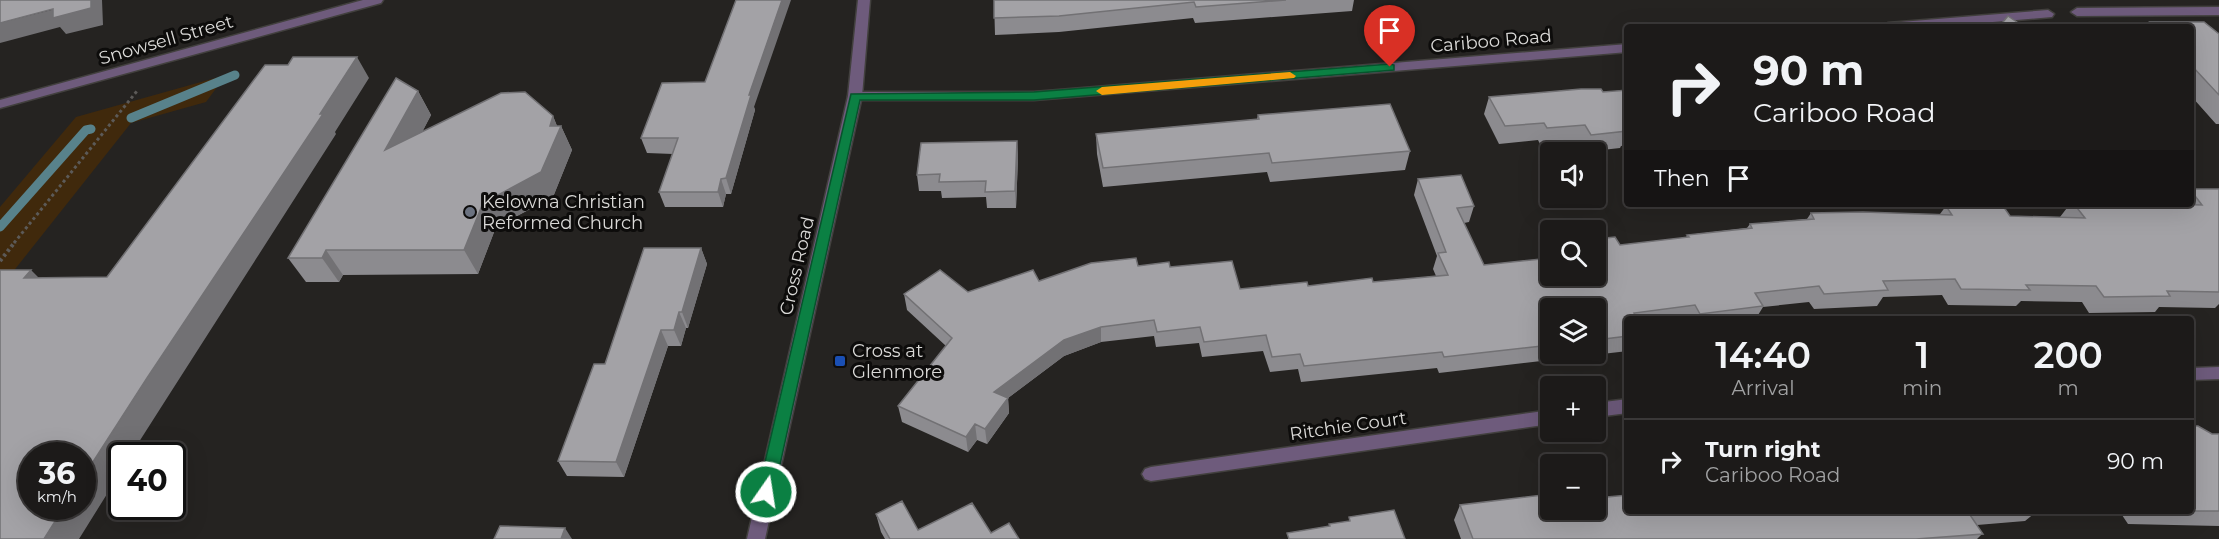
<!DOCTYPE html>
<meta charset="utf-8">
<style>
body{margin:0;font-family:Montserrat,sans-serif;background:#292726;color:#f1f3f6;height:100vh;display:flex;flex-direction:column;font-size:22px;white-space:nowrap}
*{box-sizing:border-box;margin:0}
p{font-size:20px;color:#a0a1a2}
.icon{flex:none;width:33px;height:33px;fill:none;stroke:currentColor;stroke-width:2;stroke-linecap:round;stroke-linejoin:round}
.map{position:relative;flex:1;overflow:hidden}
.details{position:absolute;left:1624px;top:316px;width:570px;height:198px;display:flex;flex-direction:column;background:#1c1a19;border-radius:6px;box-shadow:0 6px 24px #0002,0 0 0 2px #3a3838}
.details>*{flex:none}
.banner{position:absolute;left:1624px;top:24px;width:570px;height:183px;border-radius:6px;box-shadow:0 6px 24px #0002,0 0 0 2px #3a3838;background:#1c1a19;color:#f1f3f6;overflow:hidden}
.buttons{position:absolute;left:1540px;top:142px;display:grid;gap:12px}
.buttons a{display:grid;place-items:center;width:66px;height:66px;border-radius:6px;background:#1c1a19;box-shadow:0 6px 24px #0002,0 0 0 2px #3a3838;font-size:30px}
.speed{position:absolute;left:18px;top:442px;display:flex;gap:12px;font-size:30px;font-weight:700;text-align:center}
.speed>*{display:grid;place-content:center;width:78px;height:78px;border-radius:50%;background:#1c1a19;box-shadow:0 6px 24px #0002,0 0 0 2px #3a3838;line-height:1}
.speed small{font-size:15px;font-weight:400}
.speed .limit{border:3px solid #111;border-radius:9px;background:#fff;color:#111}
.pin{position:absolute;display:grid;place-items:center;width:51px;height:51px;color:#fff;margin:-62px -26px;border-radius:50% 50% 50% 0;rotate:-45deg;box-shadow:0 0 6px #0007}
.pin .icon{rotate:45deg}
.me{position:absolute;width:66px;margin:-33px;rotate:13deg;stroke-linejoin:round;filter:drop-shadow(0 0 4px #0008)}
.turn{display:flex;align-items:center;gap:21px;height:126px;padding:0 30px;font-size:27px}
.turn .icon{width:78px;height:78px;stroke-width:2.5}
.turn b{display:block;font-size:42px;line-height:51px}
.then{display:flex;align-items:center;height:57px;padding:0 30px;background:#0003;gap:12px;font-size:22px}
.eta{display:flex;justify-content:space-evenly;align-items:center;height:102px;text-align:center}
.eta b{font-size:36px;font-weight:600;line-height:42px}
ul{padding:0;list-style:none}
li{display:flex;align-items:center;gap:18px;height:84px;padding:0 30px;border-top:2px solid #3a3838}
li div{flex:1}
li b{display:block;font-size:22px}
li em{font-style:normal}
.map>svg:first-child{display:block}
</style>
<div class="map">
<svg width="2219" height="539" viewBox="0 0 2219 539">
<rect width="100%" height="100%" fill="#252321"/>
<polygon fill="#40290c" points="226,75 206,102 131,123 12,273 0,273 0,207 76,117"/>
<g fill="none" stroke-linecap="round" stroke-linejoin="round">
<g stroke="#58828b" stroke-width="9">
<polyline points="131,118 235,75"/>
<polyline points="0,227 86,130 91,129"/>
</g>
<defs>
<g id="minor">
<polygon points="363,0 383,0 381,3 0,108 0,100"/>
<polygon points="2219,7 2219,15 2077,16 2071,12 2077,8"/>
<polygon points="2048,10 2054,14 2052,17 1934,27 1882,27 1888,23"/>
<polygon points="1628,44 1628,52 1034,100 855,100 848,96 855,92 1034,92"/>
<polygon points="2219,367 2219,379 2192,380 2192,368"/>
<polygon points="1628,399 1628,413 1596,417 1596,403"/>
<polygon points="1551,410 1551,424 1151,481 1145,479 1142,474 1145,469 1151,467"/>
</g>
<polygon id="tertiary" points="858,0 870,0 862,96 765,539 747,539 848,96"/>
</defs>
<use href="#minor" stroke="#42403e" stroke-width="3"/>
<use href="#tertiary" stroke="#42403e" stroke-width="3"/>
<polyline stroke="#5c5a58" stroke-width="3" stroke-dasharray="3 3" stroke-linecap="butt" points="14,243 137,91"/>
<polyline stroke="#5c5a58" stroke-width="4" stroke-dasharray="3 3" stroke-linecap="butt" points="0,261 15,242"/>
<use href="#minor" fill="#6e5b7c" fill-rule="evenodd"/>
<use href="#tertiary" fill="#6e5b7c" fill-rule="evenodd"/>
</g>
<g fill="#8c8b8f" fill-rule="evenodd">
<polygon points="994,0 1354,0 1352,11 1195,23 1193,18 1059,32 995,35"/>
<polygon points="2003,22 2024,27 2000,27"/>
<polygon points="2150,22 2204,22 2219,34 2219,124 2216,124 2192,97 2192,27 2146,27"/>
<polygon points="1628,90 1628,145 1621,146 1620,148 1584,152 1578,142 1541,146 1538,140 1499,144 1484,114 1489,97 1603,92"/>
<polygon points="418,91 431,115 422,132 553,116 557,126 561,126 572,150 553,197 496,227 478,274 343,275 339,282 306,282 288,258"/>
<polygon points="754,107 755,110 731,194 726,194 723,207 665,207 659,192 673,154 647,153 641,138"/>
<polygon points="1258,115 1410,151 1405,170 1270,182 1267,172 1103,187 1097,154 1096,134 1257,119"/>
<polygon points="1017,141 1018,158 1016,208 987,208 986,197 942,198 941,191 919,191 917,175"/>
<path d="M 1418,179 L 1474,206 L 1469,222 L 1464,223 L 1484,265 L 1551,276 L 1620,245 L 1686,238 L 1687,235 L 1747,228 L 1750,224 L 1807,219 L 1811,213 L 1940,214 L 1946,206 L 2010,216 L 2060,217 L 2070,204 L 2192,204 L 2192,189 L 2219,189 L 2219,304 L 2215,308 L 2159,307 L 2155,312 L 2089,313 L 2082,302 L 2021,301 L 2016,306 L 1948,305 L 1942,295 L 1883,297 L 1877,306 L 1814,309 L 1809,302 L 1763,307 L 1755,320 L 1628,320 L 1628,351 L 1439,373 L 1437,368 L 1301,382 L 1298,369 L 1270,372 L 1263,351 L 1202,357 L 1199,343 L 1156,347 L 1154,336 L 1101,342 L 1064,356 L 1008,398 L 1009,413 L 987,444 L 977,440 L 968,452 L 902,422 L 898,406 L 946,346 L 907,310 L 904,294 L 968,292 L 1138,266 L 1170,267 L 1240,289 L 1373,282 L 1436,276 L 1433,269 L 1437,256 L 1414,195 ZM 1551,309 L 1596,309 L 1596,354 L 1551,354 Z"/>
<polygon points="701,248 707,264 688,328 686,328 681,346 668,346 624,477 567,476 558,461 605,364"/>
<polygon points="2192,426 2212,434 2219,434 2219,526 2128,524 2120,512 2192,512"/>
<polygon points="1460,505 1628,512 2036,512 2025,521 1977,525 1982,534 1977,539 1461,539 1454,520"/>
<polygon points="876,514 918,530 991,533 1019,539 885,539 881,532"/>
</g>
<g fill="#727174">
<polygon points="91,0 102,0 103,25 66,34 60,27 0,43 0,23"/>
<polygon points="782,0 791,0 754,107 755,110 731,194 726,178 749,95"/>
<polygon points="357,57 369,78 335,132 336,134 167,398 130,456 122,456 122,470 79,539 44,539 64,507 82,507 82,479 147,378"/>
<polygon points="418,91 431,115 400,175 385,150"/>
<polygon points="553,116 559,131 561,126 572,150 553,197 496,227 478,274 464,250 483,203 550,126"/>
<polygon points="1017,141 1018,158 1016,208 1015,191"/>
<polygon points="721,179 726,194 723,207 718,192"/>
<polygon points="701,248 707,264 688,328 682,312"/>
<polygon points="326,250 343,275 339,282 322,258"/>
<polygon points="31,270 51,290 24,278"/>
<polygon points="679,312 686,328 681,346 674,330"/>
<polygon points="1101,327 1101,342 1064,356 1008,398 1009,413 987,444 985,429 994,392 1064,340"/>
<polygon points="661,330 668,346 624,477 616,462"/>
<polygon points="975,424 977,440 968,452 966,437"/>
<polygon points="565,528 572,539 561,539"/>
</g>
<g fill="#a3a2a6" stroke="#727174" stroke-width="1.5">
<polygon points="0,0 91,0 91,8 53,18 53,9 0,23"/>
<polygon points="736,0 782,0 749,95 751,95 726,178 721,179 718,192 659,192 678,138 641,138 662,83 705,82"/>
<polygon points="994,0 1286,0 1196,7 1194,2 1059,16 994,18"/>
<polygon points="2008,16 2024,27 2007,27 2003,22"/>
<polygon points="2150,22 2204,22 2219,34 2219,95 2192,66 2192,27 2155,27"/>
<polygon points="293,57 357,57 320,114 323,114 147,378 82,479 82,456 32,456 32,507 64,507 44,539 0,539 0,270 31,270 24,278 107,277 265,65 288,65"/>
<polygon points="396,78 418,91 385,150 501,93 525,92 553,116 550,126 561,126 541,172 483,203 464,250 326,250 322,258 288,258"/>
<polygon points="1581,89 1601,89 1603,92 1628,90 1628,128 1626,128 1627,131 1591,135 1585,125 1547,128 1544,123 1505,126 1489,97"/>
<polygon points="1390,104 1410,151 1272,163 1269,153 1103,168 1096,134 1259,119 1258,115"/>
<polygon points="1017,141 1015,191 985,192 986,181 939,182 940,174 917,175 921,143"/>
<polygon points="1461,175 1474,206 1457,208 1484,265 1551,258 1551,276 1596,276 1596,239 1615,237 1620,245 1689,237 1687,235 1752,228 1750,224 1814,219 1811,213 1863,212 1952,215 1946,206 2003,206 2010,216 2085,218 2074,204 2161,204 2202,205 2192,192 2192,189 2219,189 2219,292 2167,291 2170,296 2104,297 2096,286 2026,285 2030,290 1961,289 1955,279 1883,281 1888,290 1824,294 1819,286 1755,293 1763,306 1700,314 1695,305 1634,313 1638,320 1628,320 1628,336 1596,340 1596,309 1551,309 1551,345 1444,357 1442,352 1304,366 1300,354 1272,357 1266,335 1204,342 1200,327 1157,332 1154,320 1101,327 1064,340 994,392 1008,398 985,429 975,424 966,437 898,406 952,338 904,294 940,270 968,292 1033,270 1039,281 1091,263 1136,258 1138,266 1169,262 1170,267 1232,261 1240,289 1307,282 1308,286 1372,278 1373,282 1448,275 1438,253 1446,252 1418,179"/>
<polygon points="644,248 701,248 682,312 679,312 674,330 661,330 616,462 558,461 594,364 605,364"/>
<polygon points="2192,426 2198,426 2212,434 2219,434 2219,511 2192,511"/>
<polygon points="1551,494 1551,510 1596,510 1596,498 1628,495 1628,512 1975,512 1968,512 1983,534 1916,539 1473,539 1460,505"/>
<polygon points="902,501 918,530 972,503 991,533 1009,523 1019,539 890,539 876,514"/>
<polygon points="1394,510 1405,539 1289,539 1287,533 1330,526 1329,524 1350,521 1349,517"/>
<polygon points="500,526 565,528 561,539 494,539"/>
</g>
<polygon fill="#0b8043" stroke="#07532c" stroke-width="1.5" points="1390,64 1394,65 1394,70 1034,100 860,100 774,492 772,497 766,499 760,497 758,492 851,94 1034,92"/>
<polygon fill="#f59e0b" points="1290,72 1296,76 1294,78 1102,95 1096,91 1102,87"/>
<circle fill="#6b7280" stroke="#0d0c0b" stroke-width="2" cx="470" cy="212" r="6"/>
<rect fill="#1a4fb4" stroke="#0d0c0b" stroke-width="2" x="834" y="355" width="12" height="12" rx="3"/>
<g text-anchor="middle" stroke-width="6" stroke-linejoin="round" paint-order="stroke">
<g font-size="18" fill="#dad9d7" stroke="#0d0c0b">
<text transform="translate(166 40) rotate(-16)" y="6">Snowsell Street</text>
<text transform="translate(1491 41) rotate(-5)" y="6">Cariboo Road</text>
<text transform="translate(797 266) rotate(-77)" y="6">Cross Road</text>
<text transform="translate(1348 426) rotate(-8)" y="6">Ritchie Court</text>
</g>
<g font-size="18" fill="#dad9d7" stroke="#0d0c0b" text-anchor="start">
<text x="482" y="208">Kelowna Christian<tspan x="482" dy="21">Reformed Church</tspan></text>
<text x="852" y="357">Cross at<tspan x="852" dy="21">Glenmore</tspan></text>
</g>
</g>
</svg>
<div class="buttons">
<a><svg class="icon" aria-label="sound" viewBox="0 0 24 24"><path d="M4 9h4l5-4v14l-5-4H4zM17 9q2 3 0 6"/></svg></a>
<a><svg class="icon" aria-label="search" viewBox="0 0 24 24"><circle cx="10" cy="10" r="6"/><path d="M15 15l6 6"/></svg></a>
<a><svg class="icon" aria-label="layers" viewBox="0 0 24 24"><path d="M12 4l9 5-9 5-9-5zM3 14l9 5 9-5"/></svg></a>
<a>+</a>
<a>−</a>
</div>
<div class="speed"><div>36<small>km/h</small></div><div class="limit">40</div></div>
<div class="pin" style="left:1390px;top:67px;background:#d93025"><svg class="icon" aria-label="arrive" viewBox="0 0 24 24"><path d="M6 21V4h12l-3 4 3 4H6"/></svg></div>
<svg class="me" style="left:766px;top:492px" viewBox="-20 -20 40 40"><circle r="17" fill="#0b8043" stroke="#fff" stroke-width="3"/><path d="M0-11L8 9 0 5-8 9z" fill="#fff"/></svg>
<div class="banner">
<div class="turn"><svg class="icon" aria-label="right" viewBox="0 0 24 24"><path d="M7 20v-9h11M14 6l5 5-5 5"/></svg><div><b>90 m</b>Cariboo Road</div></div>
<div class="then">Then<svg class="icon" aria-label="arrive" viewBox="0 0 24 24"><path d="M6 21V4h12l-3 4 3 4H6"/></svg></div>
</div>
<section class="details">
<div class="eta">
<div><b>14:40</b><p>Arrival</p></div>
<div><b>1</b><p>min</p></div>
<div><b>200</b><p>m</p></div>
</div>
<ul>
<li><svg class="icon" aria-label="right" viewBox="0 0 24 24"><path d="M7 20v-9h11M14 6l5 5-5 5"/></svg><div><b>Turn right</b><p>Cariboo Road</p></div><em>90 m</em></li>
</ul>
</section>
</div>
